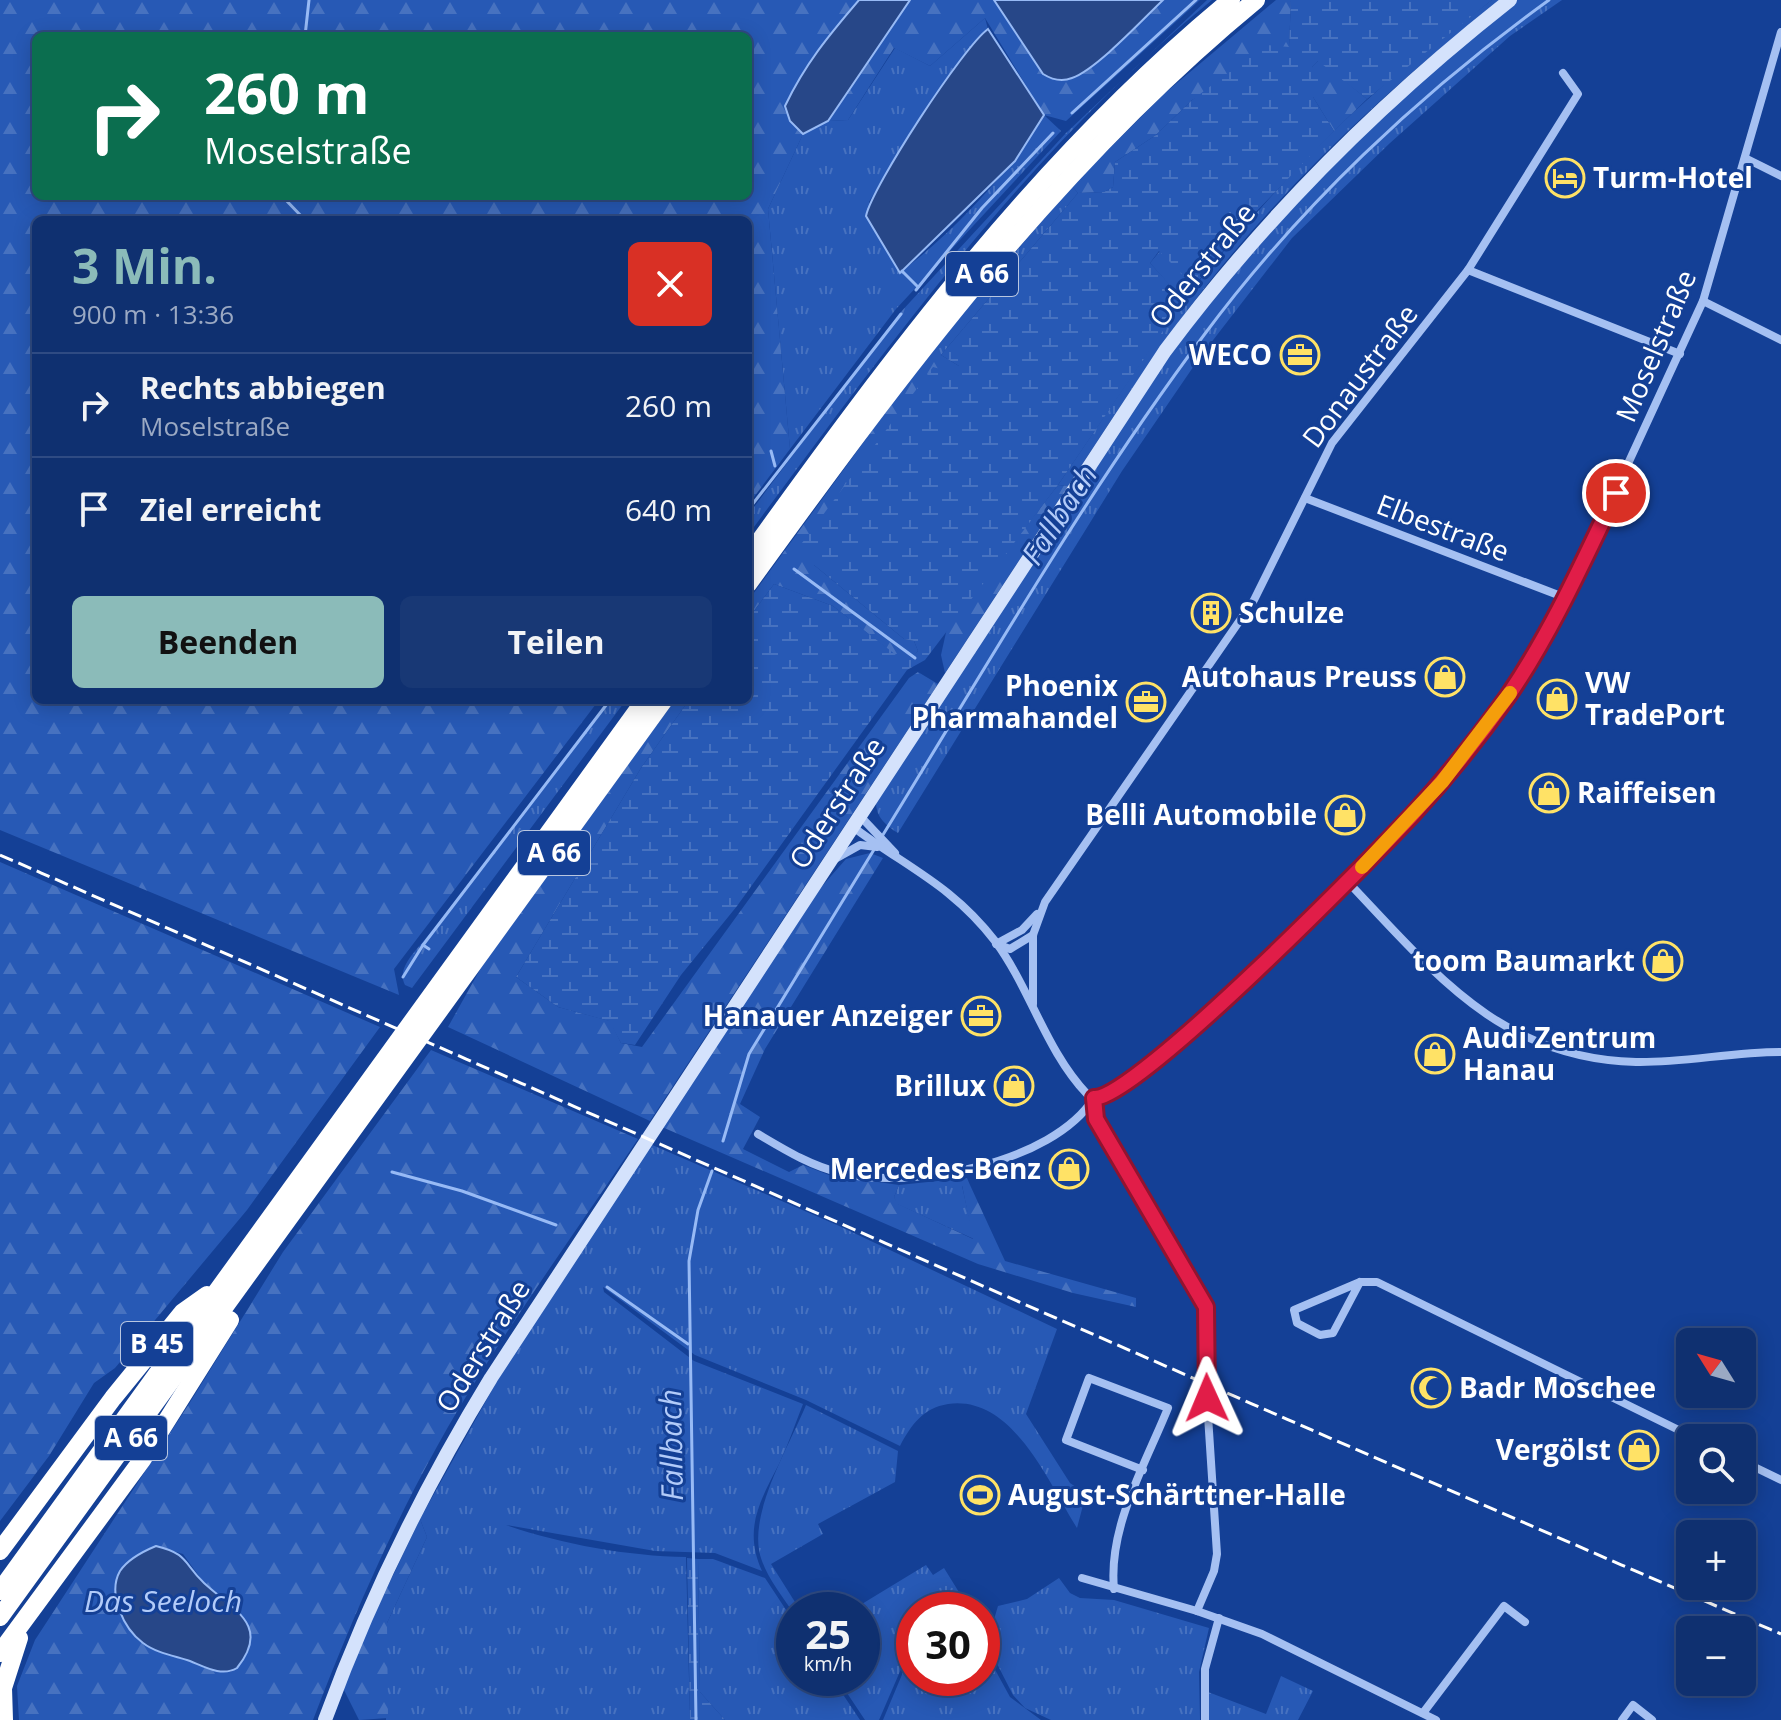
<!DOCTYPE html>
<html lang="de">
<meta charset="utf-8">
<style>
body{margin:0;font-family:"Open Sans",sans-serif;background:#183875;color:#f1f3f6;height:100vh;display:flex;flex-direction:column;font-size:30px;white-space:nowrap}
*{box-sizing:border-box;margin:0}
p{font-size:26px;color:#9ba9c3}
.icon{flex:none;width:44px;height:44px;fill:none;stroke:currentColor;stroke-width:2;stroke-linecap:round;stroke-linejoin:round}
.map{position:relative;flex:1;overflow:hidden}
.side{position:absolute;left:32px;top:216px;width:720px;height:488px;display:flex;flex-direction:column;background:#0f3070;border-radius:12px;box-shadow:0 4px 20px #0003,0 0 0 2px #2f4b83}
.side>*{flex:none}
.guide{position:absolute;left:32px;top:32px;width:720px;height:168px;border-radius:12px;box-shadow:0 4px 20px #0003,0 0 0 2px #2f4b83;background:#0b6e4f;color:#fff;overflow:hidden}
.needle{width:52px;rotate:307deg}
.fabs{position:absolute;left:1676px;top:1328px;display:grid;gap:16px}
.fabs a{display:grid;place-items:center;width:80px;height:80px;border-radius:12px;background:#0f3070;box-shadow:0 4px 20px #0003,0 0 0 2px #2f4b83;font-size:40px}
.speed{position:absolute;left:776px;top:1592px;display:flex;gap:16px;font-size:40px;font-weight:700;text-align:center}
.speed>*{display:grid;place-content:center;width:104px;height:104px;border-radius:50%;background:#0f3070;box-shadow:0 4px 20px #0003,0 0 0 2px #2f4b83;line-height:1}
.speed small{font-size:20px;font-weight:400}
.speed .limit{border:12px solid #d22;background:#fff;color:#111}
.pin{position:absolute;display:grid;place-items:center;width:68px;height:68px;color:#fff;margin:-34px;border:4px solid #fff;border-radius:50%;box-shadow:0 2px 8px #0007}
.me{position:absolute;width:88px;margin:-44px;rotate:359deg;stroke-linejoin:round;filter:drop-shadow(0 0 6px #0008)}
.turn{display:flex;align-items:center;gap:28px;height:168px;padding:0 40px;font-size:36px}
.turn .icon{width:104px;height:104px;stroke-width:2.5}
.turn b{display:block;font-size:56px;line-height:68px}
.round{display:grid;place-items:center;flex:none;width:84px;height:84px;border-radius:12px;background:#183875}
.headline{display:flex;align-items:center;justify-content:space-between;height:136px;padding:0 40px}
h1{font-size:48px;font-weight:700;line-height:60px;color:#8bbbb9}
.primary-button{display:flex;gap:16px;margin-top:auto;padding:16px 40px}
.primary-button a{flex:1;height:92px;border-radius:12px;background:#8bbbb9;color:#111;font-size:32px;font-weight:700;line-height:92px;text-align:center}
.primary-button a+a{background:#183875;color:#f1f3f6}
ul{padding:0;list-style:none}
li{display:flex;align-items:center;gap:24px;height:104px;padding:0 40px;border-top:2px solid #2f4b83}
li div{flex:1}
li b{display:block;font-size:30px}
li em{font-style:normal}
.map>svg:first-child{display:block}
</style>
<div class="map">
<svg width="1781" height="1720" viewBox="0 0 1781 1720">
<defs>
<pattern id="grass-tufts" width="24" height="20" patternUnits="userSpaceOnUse" patternTransform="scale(2)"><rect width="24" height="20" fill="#2759b5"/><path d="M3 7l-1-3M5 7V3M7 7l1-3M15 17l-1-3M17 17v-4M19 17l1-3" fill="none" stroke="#4772c0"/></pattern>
<pattern id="forest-firs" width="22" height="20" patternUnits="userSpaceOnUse" patternTransform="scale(2)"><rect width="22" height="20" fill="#2759b5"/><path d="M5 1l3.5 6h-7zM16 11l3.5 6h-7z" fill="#4772c0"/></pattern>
<pattern id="wetland-marsh" width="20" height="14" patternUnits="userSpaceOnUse" patternTransform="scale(2)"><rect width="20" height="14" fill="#2759b5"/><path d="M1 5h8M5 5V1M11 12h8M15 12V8" fill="none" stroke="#4772c0"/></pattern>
</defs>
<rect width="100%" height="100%" fill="#144096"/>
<g fill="url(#grass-tufts)">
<path d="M 1207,0 L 1212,0 C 1028,150 888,346 748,535 L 748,515 L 899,314 L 1066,133 Z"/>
<path d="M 1492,0 L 1500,0 C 1403,76 1312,159 1232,254 C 1171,326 1120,407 1068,486 L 1058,485 L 1183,300 L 1150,263 L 1160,251 L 1195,286 C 1248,221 1304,156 1367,100 C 1406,64 1450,32 1492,0 Z"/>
<path d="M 1515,0 L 1562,0 L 1510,36 L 1390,143 L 1292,238 L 1200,357 L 1122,471 L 898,833 C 885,825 875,816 876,800 L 1187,326 L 1351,141 Z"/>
<path d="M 985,18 L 988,29 L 957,65 L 914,126 L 869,202 L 900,272 C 945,241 1018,164 1044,115 L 1061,131 L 896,309 L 790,449 L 768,209 L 803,134 L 828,121 L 848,120 L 895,48 L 930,66 Z"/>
<polygon points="1072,186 1078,193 941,355 927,355"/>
<path d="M 609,700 L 626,700 L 412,988 L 405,985 C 396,968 416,951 426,938 C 490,861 549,780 609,700 Z"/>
<path d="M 650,1144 L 837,1225 L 1057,1329 L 1026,1414 L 1070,1483 L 1086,1494 L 1077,1528 C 1048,1482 1013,1395 948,1404 C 923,1408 911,1425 900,1446 L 806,1400 L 695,1355 L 603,1287 L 604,1292 L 694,1361 L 803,1404 C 795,1424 788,1445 779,1464 C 760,1501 743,1529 762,1571 L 715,1553 L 655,1551 L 506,1525 C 561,1544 627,1556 686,1557 L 690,1720 L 386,1720 L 387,1623 L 427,1537 L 420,1519 L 501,1374 Z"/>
<polygon points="967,1178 970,1185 962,1186 974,1239 897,1204 894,1197 899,1185"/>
<path d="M 806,1405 L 898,1451 L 895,1482 L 818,1524 L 823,1534 L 771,1564 L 800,1610 L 794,1610 L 794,1614 C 783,1597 769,1580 762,1561 C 745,1518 789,1447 806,1405 Z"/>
<polygon points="698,1559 713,1559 765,1578 794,1622 794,1678 832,1678 860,1720 725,1720 700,1692"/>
<polygon points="926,1565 933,1575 944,1568 970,1610 914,1610 914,1639 879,1720 865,1720 837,1678 862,1678 862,1610 852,1610"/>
<polygon points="1059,1578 1070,1593 1080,1598 1114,1600 1209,1628 1199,1672 1200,1720 1051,1720 1025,1708 1013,1695 992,1654 989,1636 998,1606 1027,1599"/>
<polygon points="987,1612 987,1655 1010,1697 1041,1720 883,1720 914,1646 914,1678 982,1678 982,1613"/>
<polygon points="1281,1676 1313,1691 1298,1720 1209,1720 1208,1692 1266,1714"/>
</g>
<g fill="url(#forest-firs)" fill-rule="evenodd">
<path d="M 0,0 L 859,0 C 829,35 805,64 785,106 L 790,121 L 803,134 L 768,209 L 790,449 L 748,505 L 748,220 L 36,220 L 36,700 L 599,700 L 394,969 L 399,995 L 0,830 ZM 36,36 L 748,36 L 748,196 L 36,196 Z"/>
<path d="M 910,0 L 994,0 L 1043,74 C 1051,79 1062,82 1072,78 C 1097,69 1143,19 1163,0 L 1200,0 L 1066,121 L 1044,115 L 985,18 L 930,66 L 894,48 L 848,120 L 828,121 Z"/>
<polygon points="1276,0 1291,0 1289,48 1192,100 1156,135 1115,162 1113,187 1104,192 1078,193 1072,186 1165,93"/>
<polygon points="1319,60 1367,99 1334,131 1313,97 1312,67"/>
<polygon points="927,355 941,355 959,366 960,374 814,565 904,639 914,641 918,651 905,663 833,606 774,584 748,619 748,601"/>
<polygon points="1058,485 1068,486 945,673 941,655 947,628"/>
<polygon points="918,672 938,684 650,1121 448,1027 482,966 675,700 689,700 641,768 516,977 558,1007 610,1021 621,1043 642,1047 909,678"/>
<polygon points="870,853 883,858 765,1049 740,1104 760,1117 743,1149 789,1172 803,1165 829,1175 899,1185 894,1197 898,1204 973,1239 962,1185 970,1185 1005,1261 1136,1298 1136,1307 1073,1293 978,1264 662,1127 802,909 846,859"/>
<polygon points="0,862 380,1027 247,1210 115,1368 94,1383 49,1456 0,1521"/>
<path d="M 431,1050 L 638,1139 C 586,1216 532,1292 482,1371 C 412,1480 359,1600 313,1720 L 19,1720 L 17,1686 L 35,1640 L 189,1404 L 283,1252 ZM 156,1546 L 183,1554 L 204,1583 L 234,1605 L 249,1651 L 231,1672 L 160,1652 L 119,1608 L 116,1593 L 121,1570 Z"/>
<polygon points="420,1519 427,1537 387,1623 388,1718 359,1720 341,1684"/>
</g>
<g fill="url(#wetland-marsh)">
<polygon points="1291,0 1492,0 1367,99 1318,61 1312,67 1323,86 1313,97 1334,131 1253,215 1194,286 1159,251 1150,263 1184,300 1058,485 925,660 907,670 737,906 681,975 635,1045 621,1043 609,1021 558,1007 516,977 641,768 689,700 748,700 748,619 774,584 833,606 905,662 918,651 914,641 904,639 814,565 802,543 933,367 959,374 959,366 941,355 1078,193 1104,192 1113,187 1115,162 1156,135 1192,100 1266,45 1289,47"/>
<polygon points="687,1558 698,1559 700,1692 725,1720 690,1720"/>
</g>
<g fill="#274788" stroke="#97baf5" stroke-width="2">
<path d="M 859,0 L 910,0 L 828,121 L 803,134 L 790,121 L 785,106 C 805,64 829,35 859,0 Z"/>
<path d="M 994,0 L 1163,0 C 1143,19 1097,69 1072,78 C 1062,82 1051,79 1043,74 Z"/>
<path d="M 988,29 L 1044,115 L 1015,161 L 900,273 L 866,216 C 872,187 963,47 988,29 Z"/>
<path d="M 156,1546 C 189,1554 183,1563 204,1583 C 232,1609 272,1625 237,1668 C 222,1677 205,1667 190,1661 C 175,1656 156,1653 143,1643 C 124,1629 107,1594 120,1571 C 128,1559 144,1551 156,1546 Z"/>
</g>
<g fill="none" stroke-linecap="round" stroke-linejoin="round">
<g stroke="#97baf5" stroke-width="3">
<polyline points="305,36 309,0"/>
<polyline points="1072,113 1196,0"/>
<polyline points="282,196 305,220"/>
<polyline points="902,271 918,287"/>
<polyline points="916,290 982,208 1053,133"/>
<polyline points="771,451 775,466"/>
<polyline points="748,510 901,314"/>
<polyline points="794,569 915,658"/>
<path d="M 881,838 C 985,669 1085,494 1204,335 C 1299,207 1420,93 1549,0"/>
<polyline points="423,945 610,700"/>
<polyline points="403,977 423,945 429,949"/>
<polyline points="723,1141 749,1054 875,848"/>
<polyline points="392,1172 462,1191 556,1225"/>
<polyline points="607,1287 688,1344"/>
<polyline points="696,1720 689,1261 698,1210 712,1171"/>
</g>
<g stroke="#a5c0f2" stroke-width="8">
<polyline points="1745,158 1781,176"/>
<polyline points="1468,270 1680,354"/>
<polyline points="1703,301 1781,340"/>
<polyline points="1305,498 1566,598"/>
<polyline points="860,816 895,853"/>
<path d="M 853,827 C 906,867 952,885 995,941 C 1030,988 1046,1051 1087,1094 C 1112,1107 1141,1073 1160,1058 L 1413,814 L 1520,677 L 1566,598 L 1703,301 L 1781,32"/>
<polyline points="835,859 860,845 877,847"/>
<path d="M 1347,881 C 1433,971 1500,1059 1636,1062 C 1682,1063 1732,1052 1781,1052"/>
<polyline points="996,944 1022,930 1037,914"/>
<polyline points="997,944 1010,949 1033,935"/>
<polyline points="1033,1004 1033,935 1045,902 1254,600 1332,443 1468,270 1578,94 1563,73"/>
<polyline points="1094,1098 1096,1119 1206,1307 1206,1385 1217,1554 1214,1571 1197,1611"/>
<path d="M 758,1134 C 785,1150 811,1166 841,1173 C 912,1190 1052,1164 1094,1098"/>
<polyline points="1360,1282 1333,1333 1320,1335 1297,1323 1294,1310 1360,1282 1377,1282 1695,1438"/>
<polyline points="1742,1461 1781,1480"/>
<polyline points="1082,1578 1197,1611 1262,1634 1436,1720"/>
<path d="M 1114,1589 C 1108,1527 1145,1465 1168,1408 L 1089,1378 L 1066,1440 L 1143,1470"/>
<polyline points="1423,1713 1504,1606 1525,1622"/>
<polyline points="1205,1720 1205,1669 1219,1618"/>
<polyline points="1622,1720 1633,1705 1652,1720"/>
</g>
<path stroke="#d4e2fc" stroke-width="14" d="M 325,1720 C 368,1602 425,1486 491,1378 L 1165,351 C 1265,217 1379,103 1510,0"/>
<g stroke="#fff" stroke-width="18">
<path d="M 748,557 C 892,357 1040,157 1231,0"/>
<path d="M 748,584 C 900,374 1054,166 1256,0"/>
<polyline points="0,1551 113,1398 183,1312 207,1295"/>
<polyline points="0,1591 645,700"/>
<polyline points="0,1617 664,700"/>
<polyline points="0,1653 142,1460 230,1320"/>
<polyline points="4,1720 3,1688 19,1638"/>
</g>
<path stroke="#fff" stroke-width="3" stroke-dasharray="14 6" stroke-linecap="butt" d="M 0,855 C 594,1114 1186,1377 1781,1634"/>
</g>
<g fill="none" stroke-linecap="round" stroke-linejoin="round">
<defs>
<path id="route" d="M 1207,1398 L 1206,1307 L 1096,1119 L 1094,1098 C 1135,1100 1373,857 1413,814 C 1447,777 1479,737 1508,696 C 1551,633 1583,562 1616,493"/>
</defs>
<use href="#route" stroke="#92132f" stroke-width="20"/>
<use href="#route" stroke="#e11d48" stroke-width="14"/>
<polyline stroke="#f59e0b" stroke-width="14" points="1362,867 1442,782 1510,693"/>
</g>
<defs>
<symbol id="hotel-ring" viewBox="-11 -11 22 22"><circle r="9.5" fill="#144096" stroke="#ffe266" stroke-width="1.5"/><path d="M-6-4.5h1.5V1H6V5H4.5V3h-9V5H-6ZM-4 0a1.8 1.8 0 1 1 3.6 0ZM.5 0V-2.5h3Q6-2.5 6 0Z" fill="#ffe266"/></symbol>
<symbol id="office-ring" viewBox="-11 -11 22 22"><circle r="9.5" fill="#144096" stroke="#ffe266" stroke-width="1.5"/><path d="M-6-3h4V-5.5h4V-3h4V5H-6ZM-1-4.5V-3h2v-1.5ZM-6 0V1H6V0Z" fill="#ffe266"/></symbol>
<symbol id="building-ring" viewBox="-11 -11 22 22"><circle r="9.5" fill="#144096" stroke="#ffe266" stroke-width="1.5"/><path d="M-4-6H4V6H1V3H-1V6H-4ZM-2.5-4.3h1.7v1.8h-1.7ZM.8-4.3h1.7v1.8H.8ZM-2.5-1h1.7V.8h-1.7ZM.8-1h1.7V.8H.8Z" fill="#ffe266"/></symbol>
<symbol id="shop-ring" viewBox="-11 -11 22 22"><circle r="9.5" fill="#144096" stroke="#ffe266" stroke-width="1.5"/><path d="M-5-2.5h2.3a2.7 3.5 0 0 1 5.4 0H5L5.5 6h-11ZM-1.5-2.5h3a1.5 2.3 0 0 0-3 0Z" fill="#ffe266"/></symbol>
<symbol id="mosque-ring" viewBox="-11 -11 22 22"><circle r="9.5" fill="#144096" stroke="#ffe266" stroke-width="1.5"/><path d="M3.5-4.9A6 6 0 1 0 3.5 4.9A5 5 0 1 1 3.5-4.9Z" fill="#ffe266"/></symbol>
<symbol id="stadium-ring" viewBox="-11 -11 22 22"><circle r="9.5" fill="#144096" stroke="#ffe266" stroke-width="1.5"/><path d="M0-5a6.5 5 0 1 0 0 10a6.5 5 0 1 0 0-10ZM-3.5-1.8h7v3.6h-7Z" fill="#ffe266"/></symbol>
</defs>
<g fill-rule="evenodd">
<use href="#hotel-ring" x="1543" y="156" width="44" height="44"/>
<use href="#office-ring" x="1278" y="333" width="44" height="44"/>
<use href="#building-ring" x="1189" y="591" width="44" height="44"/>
<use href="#shop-ring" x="1423" y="655" width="44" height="44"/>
<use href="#shop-ring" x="1535" y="677" width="44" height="44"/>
<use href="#office-ring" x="1124" y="680" width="44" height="44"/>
<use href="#shop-ring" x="1527" y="771" width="44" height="44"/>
<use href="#shop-ring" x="1323" y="793" width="44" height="44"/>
<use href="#shop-ring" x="1641" y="939" width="44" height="44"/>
<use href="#office-ring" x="959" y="994" width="44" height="44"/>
<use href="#shop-ring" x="1413" y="1032" width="44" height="44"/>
<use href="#shop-ring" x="992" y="1064" width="44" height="44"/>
<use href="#shop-ring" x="1047" y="1147" width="44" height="44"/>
<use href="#mosque-ring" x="1409" y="1366" width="44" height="44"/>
<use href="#shop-ring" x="1617" y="1428" width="44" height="44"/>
<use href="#stadium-ring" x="958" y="1473" width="44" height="44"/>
</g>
<g text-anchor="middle" stroke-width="6" stroke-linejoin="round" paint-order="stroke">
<g fill="#144096" stroke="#b8c6e0" stroke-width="2">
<rect x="946" y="252" width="72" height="44" rx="6"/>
<rect x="518" y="831" width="72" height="44" rx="6"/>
<rect x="121" y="1322" width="72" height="44" rx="6"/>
<rect x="95" y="1416" width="72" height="44" rx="6"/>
</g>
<g font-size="26" font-weight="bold" fill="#fff">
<text x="982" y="283">A 66</text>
<text x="554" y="862">A 66</text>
<text x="157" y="1353">B 45</text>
<text x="131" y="1447">A 66</text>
</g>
<g font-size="28" font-weight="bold" fill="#fff" stroke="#144096" text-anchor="end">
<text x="1593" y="188" text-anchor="start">Turm-Hotel</text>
<text x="1272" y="365">WECO</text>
<text x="1239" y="623" text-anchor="start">Schulze</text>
<text x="1417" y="687">Autohaus Preuss</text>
<text x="1585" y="693" text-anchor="start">VW<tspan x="1585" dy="32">TradePort</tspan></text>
<text x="1118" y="696">Phoenix<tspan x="1118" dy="32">Pharmahandel</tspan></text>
<text x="1577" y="803" text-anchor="start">Raiffeisen</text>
<text x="1317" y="825">Belli Automobile</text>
<text x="1635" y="971">toom Baumarkt</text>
<text x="953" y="1026">Hanauer Anzeiger</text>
<text x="1463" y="1048" text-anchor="start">Audi Zentrum<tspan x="1463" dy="32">Hanau</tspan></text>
<text x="986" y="1096">Brillux</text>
<text x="1041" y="1179">Mercedes-Benz</text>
<text x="1459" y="1398" text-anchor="start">Badr Moschee</text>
<text x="1611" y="1460">Vergölst</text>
<text x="1008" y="1505" text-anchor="start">August-Schärttner-Halle</text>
</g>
<g font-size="28" fill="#fff" stroke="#144096">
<text transform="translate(1202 265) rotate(-51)" y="10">Oderstraße</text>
<text transform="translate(1656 346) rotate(-67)" y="10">Moselstraße</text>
<text transform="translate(1360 376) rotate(-53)" y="10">Donaustraße</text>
<text transform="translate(1443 528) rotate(21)" y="10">Elbestraße</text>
<text transform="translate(837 803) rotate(-57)" y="10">Oderstraße</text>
<text transform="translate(483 1346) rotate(-58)" y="10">Oderstraße</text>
</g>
<g font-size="30" font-style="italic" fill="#b2cbf9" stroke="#144096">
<text transform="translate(1060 515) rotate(-57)" y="10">Fallbach</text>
<text transform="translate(672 1445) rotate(-91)" y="10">Fallbach</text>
<text x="163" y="1612">Das Seeloch</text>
</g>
</g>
</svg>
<div class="fabs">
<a><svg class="needle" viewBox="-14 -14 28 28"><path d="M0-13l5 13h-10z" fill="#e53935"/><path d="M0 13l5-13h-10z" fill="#9ba9c3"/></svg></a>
<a><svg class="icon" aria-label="search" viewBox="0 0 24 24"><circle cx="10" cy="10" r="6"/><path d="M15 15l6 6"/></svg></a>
<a>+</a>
<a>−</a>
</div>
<div class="speed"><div>25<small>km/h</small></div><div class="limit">30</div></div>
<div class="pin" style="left:1616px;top:493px;background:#d93025"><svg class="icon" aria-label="arrive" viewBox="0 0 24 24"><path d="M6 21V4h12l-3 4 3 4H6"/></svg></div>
<svg class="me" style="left:1207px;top:1398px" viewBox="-20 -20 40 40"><path d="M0-17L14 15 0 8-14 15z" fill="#e11d48" stroke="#fff" stroke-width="4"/></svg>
<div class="guide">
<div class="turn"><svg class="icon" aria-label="right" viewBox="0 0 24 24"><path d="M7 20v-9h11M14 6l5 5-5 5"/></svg><div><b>260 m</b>Moselstraße</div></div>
</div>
<section class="side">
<div class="headline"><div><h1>3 Min.</h1><p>900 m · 13:36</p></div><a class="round" style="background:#d93025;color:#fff"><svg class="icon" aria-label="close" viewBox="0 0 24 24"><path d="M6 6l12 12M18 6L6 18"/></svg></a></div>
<ul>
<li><svg class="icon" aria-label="right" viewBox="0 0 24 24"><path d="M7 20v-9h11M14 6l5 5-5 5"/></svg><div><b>Rechts abbiegen</b><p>Moselstraße</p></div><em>260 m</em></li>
<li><svg class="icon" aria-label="arrive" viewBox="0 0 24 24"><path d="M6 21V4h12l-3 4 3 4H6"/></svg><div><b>Ziel erreicht</b></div><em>640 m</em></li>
</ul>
<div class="primary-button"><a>Beenden</a><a>Teilen</a></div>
</section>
</div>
